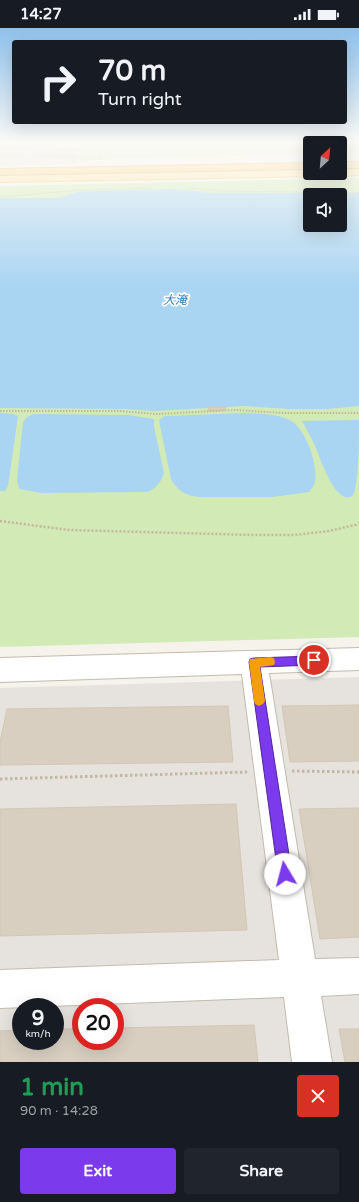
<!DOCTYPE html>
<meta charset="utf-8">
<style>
body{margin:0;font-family:"Varela Round","Noto Sans SC",sans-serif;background:#20242c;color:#f1f3f6;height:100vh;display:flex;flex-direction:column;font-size:15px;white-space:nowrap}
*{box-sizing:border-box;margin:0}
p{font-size:13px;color:#9ea1a6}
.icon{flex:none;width:22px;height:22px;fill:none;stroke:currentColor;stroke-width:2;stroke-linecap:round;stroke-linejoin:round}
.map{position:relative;height:1034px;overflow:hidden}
.drawer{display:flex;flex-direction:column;background:#171b24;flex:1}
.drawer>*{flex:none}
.top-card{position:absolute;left:12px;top:12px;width:335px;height:84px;border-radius:4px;box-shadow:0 4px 16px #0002;background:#171b24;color:#f1f3f6;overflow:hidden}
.needle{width:26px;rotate:26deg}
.tools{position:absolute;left:303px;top:108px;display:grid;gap:8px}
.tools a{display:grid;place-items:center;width:44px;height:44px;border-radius:4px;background:#171b24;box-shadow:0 4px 16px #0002;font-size:20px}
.speed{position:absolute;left:12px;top:970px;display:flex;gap:8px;font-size:20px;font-weight:700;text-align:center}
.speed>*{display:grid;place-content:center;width:52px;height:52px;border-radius:50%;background:#171b24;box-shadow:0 4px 16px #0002;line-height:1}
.speed small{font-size:10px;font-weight:400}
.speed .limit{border:6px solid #d22;background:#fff;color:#111}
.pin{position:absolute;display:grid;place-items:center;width:34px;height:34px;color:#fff;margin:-17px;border:2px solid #fff;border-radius:50%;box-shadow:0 1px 4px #0007}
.me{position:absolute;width:44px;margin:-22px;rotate:352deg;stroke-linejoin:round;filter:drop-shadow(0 0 3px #0008)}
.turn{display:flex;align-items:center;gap:14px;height:84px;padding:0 20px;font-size:18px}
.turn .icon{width:52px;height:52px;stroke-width:2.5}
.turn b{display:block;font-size:28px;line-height:34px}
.round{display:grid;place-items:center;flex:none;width:42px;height:42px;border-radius:4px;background:#20242c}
.summary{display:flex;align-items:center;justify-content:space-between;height:68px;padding:0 20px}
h1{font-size:24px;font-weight:700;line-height:30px;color:#1e9e55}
.cta{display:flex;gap:8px;margin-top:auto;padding:8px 20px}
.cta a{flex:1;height:46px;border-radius:4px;background:#7c3aed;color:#fff;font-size:16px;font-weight:700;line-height:46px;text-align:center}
.cta a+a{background:#20242c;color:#f1f3f6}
.status{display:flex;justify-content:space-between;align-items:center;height:28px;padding:0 20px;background:#171b24;direction:ltr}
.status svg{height:11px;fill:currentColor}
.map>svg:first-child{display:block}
</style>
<div class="status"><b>14:27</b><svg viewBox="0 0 49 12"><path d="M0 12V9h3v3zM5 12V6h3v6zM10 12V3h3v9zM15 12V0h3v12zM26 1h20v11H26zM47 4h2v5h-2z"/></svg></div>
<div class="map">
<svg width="359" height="1034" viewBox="0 0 359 1034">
<rect width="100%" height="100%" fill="#f6f3ec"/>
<g fill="#e6e2dd" fill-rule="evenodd">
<polygon points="0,115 89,115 75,136 0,138"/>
<path d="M 359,649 L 359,1034 L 0,1034 L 0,660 ZM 21,979 L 55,979 L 55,1013 L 21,1013 ZM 81,979 L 115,979 L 115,1013 L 81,1013 Z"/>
</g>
<g fill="#d2eab5" fill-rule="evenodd">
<polygon points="89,115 359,115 359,125 340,125 340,115 310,115 310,126 77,132"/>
<path d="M 359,150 L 359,609 L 0,619 L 0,158 ZM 310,167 L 340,167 L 340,197 L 310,197 Z"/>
</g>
<g fill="#a9d4f2" fill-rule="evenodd">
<path d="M 173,161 L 189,162 L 209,165 L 359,165 L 359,378 L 327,381 L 290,381 L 243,378 L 154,383 L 125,381 L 0,380 L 0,170 L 58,170 L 77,164 L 94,163 ZM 310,167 L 340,167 L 340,197 L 310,197 Z"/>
<polygon points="0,385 13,386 18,388 8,458 5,463 0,463"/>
<path d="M 243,385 C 258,386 278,385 291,393 C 306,401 318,437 315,453 C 315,457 311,461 309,464 L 272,469 L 200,469 C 186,468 178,463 171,451 L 159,392 L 165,388 Z"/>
<path d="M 34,386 L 128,387 L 154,391 L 154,399 L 164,445 C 161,454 156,461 147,464 L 42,465 L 19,461 L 17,452 L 23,394 L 27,389 Z"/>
<path d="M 359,392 C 359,404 359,463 352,468 C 336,478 320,430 316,420 C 312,411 307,402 302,393 Z"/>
</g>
<g fill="#d8cfc1" stroke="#d3c7b4">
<polygon points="1,118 34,119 31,122 0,122"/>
<polygon points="44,119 83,120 81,123 41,122"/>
<polygon points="0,125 25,125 21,129 0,128"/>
<polygon points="36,125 79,126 76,130 32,129"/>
<polygon points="208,379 225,379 226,382 209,383"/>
<polygon points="359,677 359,733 290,734 282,678"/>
<polygon points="228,678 233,734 0,737 0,714 7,681"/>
<polygon points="236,776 247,902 0,908 0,781"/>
<polygon points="359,780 359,909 320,911 299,781"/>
<polygon points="254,997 258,1034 0,1034 0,1003 21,1002 21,1013 55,1013 55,1001 81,1001 81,1013 115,1013 115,1000"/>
<polygon points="339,1001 359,1001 359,1034 345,1034"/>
</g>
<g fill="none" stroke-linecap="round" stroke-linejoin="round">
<defs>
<g id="minor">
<polygon points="0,115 89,115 86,120 83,120 0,118"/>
<polygon points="359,620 359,642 269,645 315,931 359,930 359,966 321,968 332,1034 292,1034 284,969 0,980 0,942 279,932 242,646 0,654 0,630"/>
</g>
<g id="major">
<polygon points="359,141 359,147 340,148 335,145 340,145 340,142"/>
<polygon points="310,142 310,145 323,145 318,148 0,154 0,148"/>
</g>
<g id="highway">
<rect x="340" y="134" width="19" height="6"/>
<polygon points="310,135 310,141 0,147 0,141"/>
</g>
</defs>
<use href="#minor" stroke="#c2bbae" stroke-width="2"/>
<use href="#major" stroke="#e6c16a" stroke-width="2"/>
<use href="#highway" stroke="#e0a43c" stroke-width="2"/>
<g stroke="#c4b79f" stroke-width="1" stroke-dasharray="1 1" stroke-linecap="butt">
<polyline points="100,132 102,115"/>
<polyline points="188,160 222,163 359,165"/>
<polyline points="0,169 83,162 151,160"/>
</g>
<polyline stroke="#c4b79f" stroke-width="2" stroke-dasharray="1.5 1.5" stroke-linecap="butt" points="0,383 121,383 157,386 235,382 283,385 359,385"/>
<polyline stroke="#c4b79f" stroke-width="2.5" stroke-dasharray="2 2" stroke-linecap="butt" points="0,493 69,502 254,507 294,507 329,503 359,496"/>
<g stroke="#c4b79f" stroke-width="3" stroke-dasharray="2.5 2.5" stroke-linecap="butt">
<polyline points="292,743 359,744"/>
<polyline points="0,751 247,744"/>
</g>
<use href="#minor" fill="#fff" fill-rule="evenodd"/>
<use href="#major" fill="#ffe39c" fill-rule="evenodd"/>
<use href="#highway" fill="#ffcf6e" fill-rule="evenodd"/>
</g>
<linearGradient id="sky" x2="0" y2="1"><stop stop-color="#8fc1ec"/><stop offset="0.44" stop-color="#fbfaf6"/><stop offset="1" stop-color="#fbfaf6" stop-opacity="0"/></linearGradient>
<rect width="359" height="260" fill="url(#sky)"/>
<polygon fill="#7c3aed" stroke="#51269a" points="314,628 318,629 319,632 318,636 314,637 260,639 292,846 290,851 285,853 280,851 278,846 249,634 250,631 254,630"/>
<polygon fill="#f59e0b" points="270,629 274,630 275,634 274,637 260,639 265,673 263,676 259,678 255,676 254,673 249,634 250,631"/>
<g text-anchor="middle" stroke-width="3.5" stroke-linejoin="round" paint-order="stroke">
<g font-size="12" font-style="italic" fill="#2e7ab2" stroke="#fff">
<text x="175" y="276">大淹</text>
</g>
</g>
</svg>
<div class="tools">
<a><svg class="needle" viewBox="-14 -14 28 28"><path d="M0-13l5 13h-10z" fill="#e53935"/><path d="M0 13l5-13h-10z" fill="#9ea1a6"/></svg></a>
<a><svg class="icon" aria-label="sound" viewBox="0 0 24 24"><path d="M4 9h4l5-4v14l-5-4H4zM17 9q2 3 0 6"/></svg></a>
</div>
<div class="speed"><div>9<small>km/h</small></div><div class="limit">20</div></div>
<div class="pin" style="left:314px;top:632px;background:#d93025"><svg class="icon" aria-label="arrive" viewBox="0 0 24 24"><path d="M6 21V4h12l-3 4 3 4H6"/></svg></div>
<svg class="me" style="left:285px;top:846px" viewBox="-20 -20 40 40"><circle r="19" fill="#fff"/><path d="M0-13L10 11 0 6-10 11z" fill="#7c3aed"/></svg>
<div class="top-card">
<div class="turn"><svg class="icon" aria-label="right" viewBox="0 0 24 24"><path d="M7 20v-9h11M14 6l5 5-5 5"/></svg><div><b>70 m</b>Turn right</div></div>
</div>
</div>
<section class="drawer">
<div class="summary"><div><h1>1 min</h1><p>90 m · 14:28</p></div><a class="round" style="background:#d93025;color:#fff"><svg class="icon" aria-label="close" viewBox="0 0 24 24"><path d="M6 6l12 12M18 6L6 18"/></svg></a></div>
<div class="cta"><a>Exit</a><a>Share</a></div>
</section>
